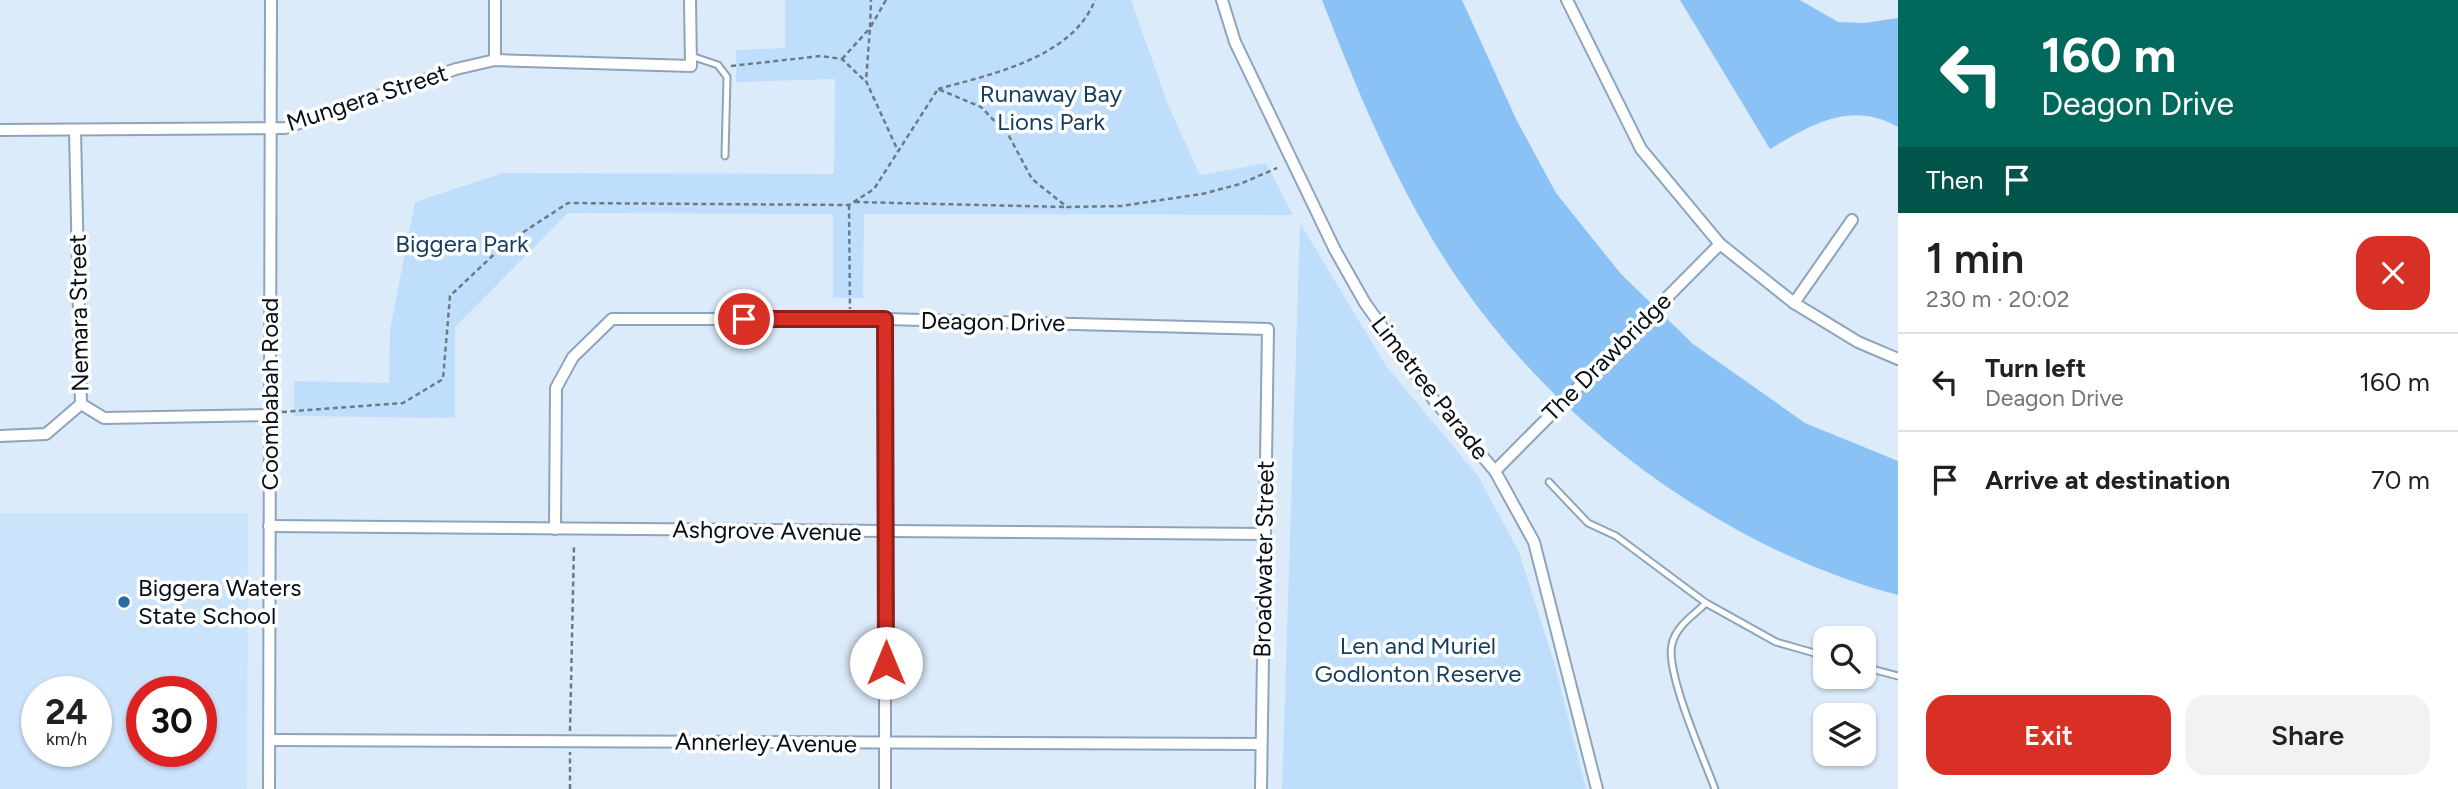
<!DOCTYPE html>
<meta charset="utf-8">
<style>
body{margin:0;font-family:Figtree,sans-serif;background:#f2f2f2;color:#202124;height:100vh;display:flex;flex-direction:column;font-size:26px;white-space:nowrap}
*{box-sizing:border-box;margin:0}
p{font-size:23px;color:#757577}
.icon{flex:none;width:38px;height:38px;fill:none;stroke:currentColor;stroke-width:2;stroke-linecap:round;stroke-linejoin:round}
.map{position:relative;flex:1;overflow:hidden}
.drawer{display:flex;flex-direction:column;background:#fff;width:560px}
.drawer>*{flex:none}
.guide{background:#00695c;color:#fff;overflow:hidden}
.controls{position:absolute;left:1813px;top:626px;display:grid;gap:14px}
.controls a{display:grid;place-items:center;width:63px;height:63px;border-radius:14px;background:#fff;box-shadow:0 2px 5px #0004;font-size:35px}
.speed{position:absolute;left:21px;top:676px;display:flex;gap:14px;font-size:35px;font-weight:700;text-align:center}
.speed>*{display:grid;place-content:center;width:91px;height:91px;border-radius:50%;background:#fff;box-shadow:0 2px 5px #0004;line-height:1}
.speed small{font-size:18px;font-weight:400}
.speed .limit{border:10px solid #d22;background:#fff;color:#111}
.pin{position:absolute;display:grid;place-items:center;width:60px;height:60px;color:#fff;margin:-30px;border:4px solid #fff;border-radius:50%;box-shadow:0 2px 7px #0007}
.me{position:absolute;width:77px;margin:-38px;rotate:0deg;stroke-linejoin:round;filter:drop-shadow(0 0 5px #0008)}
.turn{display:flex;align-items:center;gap:24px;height:147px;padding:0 28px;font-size:32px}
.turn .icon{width:91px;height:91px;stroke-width:2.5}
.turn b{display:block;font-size:49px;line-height:60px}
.then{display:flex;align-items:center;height:66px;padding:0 28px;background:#0003;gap:14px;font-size:26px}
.round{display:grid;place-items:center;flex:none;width:74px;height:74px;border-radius:21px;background:#f2f2f2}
.summary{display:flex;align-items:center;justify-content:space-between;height:119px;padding:0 28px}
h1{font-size:42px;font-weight:600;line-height:52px}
.primary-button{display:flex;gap:14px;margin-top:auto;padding:14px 28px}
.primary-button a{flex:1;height:80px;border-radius:21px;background:#d93025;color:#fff;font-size:28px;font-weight:600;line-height:80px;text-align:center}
.primary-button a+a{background:#f2f2f2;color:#202124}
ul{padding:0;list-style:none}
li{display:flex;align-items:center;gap:21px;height:98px;padding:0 28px;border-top:2px solid #e0e0e0}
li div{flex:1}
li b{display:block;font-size:26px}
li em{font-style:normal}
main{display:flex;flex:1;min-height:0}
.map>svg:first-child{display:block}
</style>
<main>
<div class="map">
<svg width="1898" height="789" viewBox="0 0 1898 789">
<rect width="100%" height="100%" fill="#dcebfa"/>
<path fill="#cbe3fb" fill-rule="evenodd" d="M 0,513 L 248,513 L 247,789 L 0,789 ZM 37,691 L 96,691 L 96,751 L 37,751 ZM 142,691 L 201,691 L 201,751 L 142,751 Z"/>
<g fill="#bfdefb">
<polygon points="785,0 1131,0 1168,105 1200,175 1266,163 1293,215 864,214 863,298 833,298 833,214 568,213 455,327 455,418 294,416 294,381 389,383 390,330 415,202 503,173 834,174 835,79 736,82 736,50 785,48"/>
<polygon points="1300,223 1386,366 1478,476 1519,552 1556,669 1586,789 1282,789"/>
</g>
<g fill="#8ac2f6">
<path d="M 1322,0 L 1462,0 L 1516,119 L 1556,193 L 1621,274 L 1693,344 L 1805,423 L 1898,461 L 1898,595 C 1727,550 1562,429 1462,285 C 1402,199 1360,98 1322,0 Z"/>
<path d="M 1680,0 L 1800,0 L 1838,22 L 1864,23 L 1898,18 L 1898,127 C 1850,100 1811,125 1770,149 Z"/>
</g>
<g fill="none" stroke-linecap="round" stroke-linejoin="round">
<defs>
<g id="lane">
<polyline points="691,56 718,65 727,77 725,156"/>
<path d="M 1549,482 L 1588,523 L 1616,536 L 1706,603 C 1693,616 1676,626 1672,644 C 1665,672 1704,759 1715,789"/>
<polyline points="1706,603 1776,642 1825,656"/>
<polyline points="1864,667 1898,676"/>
</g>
<g id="street">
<polyline points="495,0 495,60"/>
<polyline points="1222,0 1235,42 1335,250 1365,303 1434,400 1495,471 1534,542 1597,789"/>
<polyline points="1567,0 1641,149 1720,244 1794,303 1858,342 1898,359"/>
<polyline points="0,130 285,128 456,69 495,60 691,66 690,0"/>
<polyline points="1794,303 1852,220"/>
<polyline points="885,319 885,789"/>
<polyline points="81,404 104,418 268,415"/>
<polyline points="0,436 46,434 81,404 75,130"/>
<polyline points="1495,471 1720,244"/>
<polyline points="269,526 1265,534"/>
<polyline points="555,529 556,388 573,357 612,319 885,319 1268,329 1261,789"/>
<polyline points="270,740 1261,744"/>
<polyline points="269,789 271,0"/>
</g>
</defs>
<use href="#lane" stroke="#8da4bb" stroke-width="9"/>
<use href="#street" stroke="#8da4bb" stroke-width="14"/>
<g stroke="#6d7984" stroke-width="2.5" stroke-dasharray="5 3.5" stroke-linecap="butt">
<polyline points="886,0 870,28 866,81 898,151"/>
<polyline points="842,59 870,28 871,0"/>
<polyline points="731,66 821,56 842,59 865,81"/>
<path d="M 938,89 C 992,74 1072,58 1095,0"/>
<polyline points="855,202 1065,207"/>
<polyline points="849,205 850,309"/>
<polyline points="282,412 403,403 443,379 450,296 505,244 568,203 849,205 874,189 938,89 981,107 1009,136 1032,179 1067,207 1121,206 1202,194 1240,184 1277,168"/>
<polyline points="570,731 574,545"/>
<polyline points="570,789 570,752"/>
</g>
<use href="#lane" stroke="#fff" stroke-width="5"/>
<use href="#street" stroke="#fff" stroke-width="10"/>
</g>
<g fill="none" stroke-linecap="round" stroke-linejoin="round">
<defs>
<polyline id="route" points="744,319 885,319 886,663"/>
</defs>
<use href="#route" stroke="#8d1f18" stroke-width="18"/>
<use href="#route" stroke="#d93025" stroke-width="12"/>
</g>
<circle fill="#2a6ba1" stroke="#fff" stroke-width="2.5" cx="124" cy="602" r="7"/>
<g text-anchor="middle" stroke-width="7" stroke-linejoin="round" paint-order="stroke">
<g font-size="24" fill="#143d5f" stroke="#fff">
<text x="1051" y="102">Runaway Bay<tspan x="1051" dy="28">Lions Park</tspan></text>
<text x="462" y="252">Biggera Park</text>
<text x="1418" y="654">Len and Muriel<tspan x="1418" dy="28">Godlonton Reserve</tspan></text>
</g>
<g font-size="24" fill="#060e16" stroke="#fff">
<text transform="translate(367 98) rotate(-18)" y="8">Mungera Street</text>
<text transform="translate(79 313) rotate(-91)" y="8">Nemara Street</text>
<text transform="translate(993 322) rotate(1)" y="8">Deagon Drive</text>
<text transform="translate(1607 357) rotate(-45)" y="8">The Drawbridge</text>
<text transform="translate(1430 388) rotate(52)" y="8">Limetree Parade</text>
<text transform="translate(270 394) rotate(-90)" y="8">Coombabah Road</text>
<text transform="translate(767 531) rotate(1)" y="8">Ashgrove Avenue</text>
<text transform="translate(1264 559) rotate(-89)" y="8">Broadwater Street</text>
<text transform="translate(766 743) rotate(1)" y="8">Annerley Avenue</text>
</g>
<g font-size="24" fill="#060e16" stroke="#fff" text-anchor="start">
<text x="138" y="596">Biggera Waters<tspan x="138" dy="28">State School</tspan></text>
</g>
</g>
</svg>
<div class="controls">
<a><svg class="icon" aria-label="search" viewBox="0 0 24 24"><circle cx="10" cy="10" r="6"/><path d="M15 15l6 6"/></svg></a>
<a><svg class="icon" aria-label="layers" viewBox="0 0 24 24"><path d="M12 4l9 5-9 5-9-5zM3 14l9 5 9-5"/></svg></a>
</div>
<div class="speed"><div>24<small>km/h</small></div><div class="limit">30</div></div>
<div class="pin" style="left:744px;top:319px;background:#d93025"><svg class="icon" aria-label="arrive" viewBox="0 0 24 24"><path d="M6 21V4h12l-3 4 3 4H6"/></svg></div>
<svg class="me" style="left:886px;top:663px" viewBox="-20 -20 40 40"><circle r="19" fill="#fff"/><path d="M0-13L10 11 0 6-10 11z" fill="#d93025"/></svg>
</div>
<section class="drawer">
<div class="guide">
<div class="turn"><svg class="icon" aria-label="left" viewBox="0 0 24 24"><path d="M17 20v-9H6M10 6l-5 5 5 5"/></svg><div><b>160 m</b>Deagon Drive</div></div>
<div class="then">Then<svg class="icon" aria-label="arrive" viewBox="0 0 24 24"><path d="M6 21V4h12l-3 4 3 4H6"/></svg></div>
</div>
<div class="summary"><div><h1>1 min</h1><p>230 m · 20:02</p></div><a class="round" style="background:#d93025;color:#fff"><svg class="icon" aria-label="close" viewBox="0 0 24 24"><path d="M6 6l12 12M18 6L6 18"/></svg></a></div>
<ul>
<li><svg class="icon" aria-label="left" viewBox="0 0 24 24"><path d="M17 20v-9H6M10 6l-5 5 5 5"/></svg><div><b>Turn left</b><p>Deagon Drive</p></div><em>160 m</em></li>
<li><svg class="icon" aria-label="arrive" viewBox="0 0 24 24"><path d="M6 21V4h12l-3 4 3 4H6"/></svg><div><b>Arrive at destination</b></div><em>70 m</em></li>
</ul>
<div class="primary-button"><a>Exit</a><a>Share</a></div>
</section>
</main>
